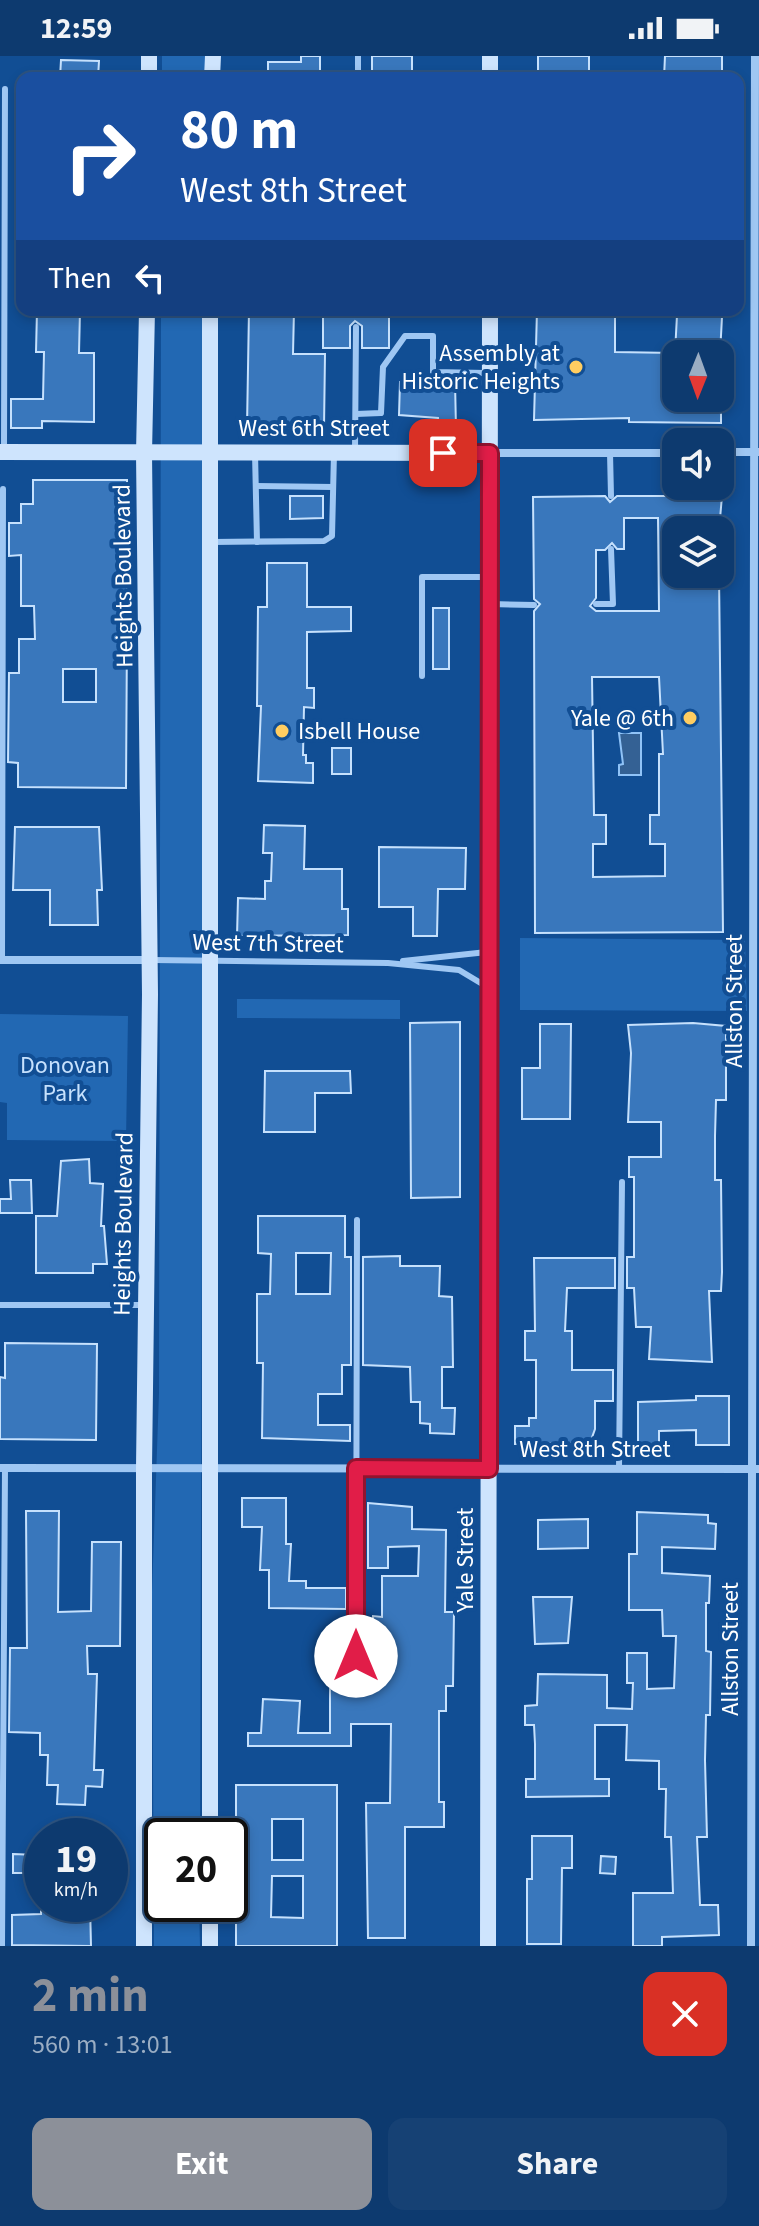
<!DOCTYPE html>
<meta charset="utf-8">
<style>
body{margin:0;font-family:"Source Sans 3",sans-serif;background:#164174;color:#f1f3f6;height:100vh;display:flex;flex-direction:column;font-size:30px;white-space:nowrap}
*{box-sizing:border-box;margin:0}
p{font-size:26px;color:#9aadc3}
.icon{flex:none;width:44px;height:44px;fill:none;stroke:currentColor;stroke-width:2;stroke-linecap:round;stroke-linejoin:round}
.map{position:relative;height:1890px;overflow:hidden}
.side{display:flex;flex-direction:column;background:#0d3a6f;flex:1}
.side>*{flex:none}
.hud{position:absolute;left:16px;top:16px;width:728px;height:244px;border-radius:16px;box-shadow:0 4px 12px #0003,0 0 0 2px #2d5482;background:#1a4fa0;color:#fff;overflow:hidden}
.needle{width:52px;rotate:181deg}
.tools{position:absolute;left:662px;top:284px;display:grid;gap:16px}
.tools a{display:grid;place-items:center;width:72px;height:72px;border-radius:16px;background:#0d3a6f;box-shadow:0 4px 12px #0003,0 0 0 2px #2d5482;font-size:40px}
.speed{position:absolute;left:24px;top:1762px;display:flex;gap:16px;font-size:40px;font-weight:700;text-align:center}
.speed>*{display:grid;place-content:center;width:104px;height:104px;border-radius:50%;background:#0d3a6f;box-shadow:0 4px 12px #0003,0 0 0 2px #2d5482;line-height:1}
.speed small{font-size:20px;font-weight:400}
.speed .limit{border:4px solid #111;border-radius:12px;background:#fff;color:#111}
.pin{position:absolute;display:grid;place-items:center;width:68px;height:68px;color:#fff;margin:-34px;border-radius:16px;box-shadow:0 4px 12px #0006}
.me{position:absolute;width:88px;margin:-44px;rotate:0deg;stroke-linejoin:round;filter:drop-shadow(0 0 6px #0008)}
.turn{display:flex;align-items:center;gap:28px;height:168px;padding:0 32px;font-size:36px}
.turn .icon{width:104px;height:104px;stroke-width:2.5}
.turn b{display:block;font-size:56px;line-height:68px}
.then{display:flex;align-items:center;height:76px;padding:0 32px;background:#0003;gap:16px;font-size:30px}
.round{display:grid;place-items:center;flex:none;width:84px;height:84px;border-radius:16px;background:#164174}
.headline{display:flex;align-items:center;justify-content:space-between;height:136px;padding:0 32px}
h1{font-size:48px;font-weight:700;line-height:60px;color:#8c9099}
.action{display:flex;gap:16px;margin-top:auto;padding:16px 32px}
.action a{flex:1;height:92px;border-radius:16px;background:#8c9099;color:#fff;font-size:32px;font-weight:700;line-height:92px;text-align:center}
.action a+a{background:#164174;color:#f1f3f6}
.status{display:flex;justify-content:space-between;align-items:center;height:56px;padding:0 40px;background:#0d3a6f;direction:ltr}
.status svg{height:22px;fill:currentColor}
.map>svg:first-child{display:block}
</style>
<div class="status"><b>12:59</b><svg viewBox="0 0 49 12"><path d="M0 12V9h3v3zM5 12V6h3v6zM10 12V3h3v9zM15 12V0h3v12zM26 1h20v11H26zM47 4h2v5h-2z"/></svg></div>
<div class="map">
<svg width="759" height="1890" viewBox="0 0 759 1890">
<rect width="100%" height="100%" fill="#114e94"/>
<g fill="#2268b3">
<rect x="162" y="0" width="43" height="22"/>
<polygon points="161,254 205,254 200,1780 162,1780 162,1848 199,1848 200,1890 154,1890 152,1536 159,1337"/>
<polygon points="520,882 745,884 747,955 520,954"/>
<polygon points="237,943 400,944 400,963 237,962"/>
<polygon points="0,958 128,960 126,1085 7,1084 7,1047 0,1046"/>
</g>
<polygon fill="#346194" stroke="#90c3f7" stroke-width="2" points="619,677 641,677 641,719 619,719 619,709 623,708"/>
<g fill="#3977bc" stroke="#c6e1fd" stroke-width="2" fill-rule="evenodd">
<polygon points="301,0 320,0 320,22 268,22 268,6 301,6"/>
<rect x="372" y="0" width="40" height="22"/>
<rect x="538" y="0" width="51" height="22"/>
<polygon points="665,0 722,0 722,22 664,22"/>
<polygon points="61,4 99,5 98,22 60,22"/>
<polygon points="37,254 80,254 79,297 94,297 94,366 42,365 42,372 11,372 11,343 43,343 44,296 36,296"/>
<polygon points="249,254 294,254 293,298 325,298 324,372 247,371"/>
<polygon points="323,254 346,254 346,260 389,260 389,292 362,292 362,270 355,265 350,270 350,292 323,292"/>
<polygon points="537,254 615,254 615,296 675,297 677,259 722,261 720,298 676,298 676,342 721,342 721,367 629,366 629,362 534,364"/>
<polygon points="434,325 455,325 456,373 439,373 438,362 399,359 400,326"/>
<path d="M 33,424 L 127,424 L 127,539 L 122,539 L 122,574 L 127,574 L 126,732 L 18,731 L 18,707 L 8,706 L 9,617 L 19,617 L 19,583 L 35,583 L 34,550 L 21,550 L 21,499 L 9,500 L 9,467 L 21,467 L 21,448 L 33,448 ZM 63,613 L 96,613 L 96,646 L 63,646 Z"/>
<polygon points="290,440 323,440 323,462 290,463"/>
<path d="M 605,440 L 610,446 L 617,440 L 722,440 L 719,474 L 676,474 L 676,518 L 719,518 L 723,876 L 535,877 L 534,555 L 540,548 L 534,543 L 533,441 ZM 624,462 L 658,462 L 659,555 L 596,555 L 590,550 L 596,542 L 596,494 L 605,494 L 612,487 L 617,493 L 624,493 ZM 592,621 L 659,621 L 663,698 L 659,698 L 659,759 L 650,759 L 650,788 L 665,788 L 665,820 L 593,821 L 593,788 L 606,788 L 606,759 L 594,759 Z"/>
<polygon points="267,507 307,507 307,551 351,551 351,575 307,576 307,632 314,632 314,652 304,651 303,699 306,699 306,707 313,707 313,727 258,725 261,650 257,650 258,551 267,551"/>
<rect x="433" y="552" width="16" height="61"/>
<rect x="332" y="692" width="19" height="26"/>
<polygon points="264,769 305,770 304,813 342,813 342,853 348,853 348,879 237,880 238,842 265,843 265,825 271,825 272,797 263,797"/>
<polygon points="15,771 99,771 102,834 97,834 98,869 50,869 50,834 13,834"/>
<polygon points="379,791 466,792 465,833 438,833 437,880 413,880 413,851 379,851"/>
<polygon points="460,966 460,1141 411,1142 410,967"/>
<polygon points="693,967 726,970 726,1044 716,1044 715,1080 715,1124 721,1124 722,1216 721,1235 709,1235 712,1306 649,1303 651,1271 636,1271 634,1232 627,1232 627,1201 634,1201 634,1121 629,1121 629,1101 661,1101 661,1066 628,1066 631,997 628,969"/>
<polygon points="540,968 571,968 570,1063 522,1063 522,1012 540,1012"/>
<polygon points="265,1015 350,1015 351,1037 315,1037 315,1076 264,1076"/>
<polygon points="89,1103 90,1127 103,1128 101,1170 104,1170 107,1208 93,1208 93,1217 36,1217 36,1160 57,1160 61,1105"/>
<polygon points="10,1124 31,1124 32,1157 0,1157 0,1143 11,1143"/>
<path d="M 258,1160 L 345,1160 L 345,1201 L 351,1201 L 351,1309 L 342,1309 L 342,1338 L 318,1338 L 318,1369 L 350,1369 L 350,1385 L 262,1382 L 263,1307 L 257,1307 L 257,1238 L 270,1238 L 271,1198 L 258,1197 ZM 296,1197 L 331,1197 L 330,1238 L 296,1238 Z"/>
<polygon points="400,1200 400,1210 440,1210 439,1240 452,1241 453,1311 442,1311 442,1352 455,1352 454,1378 430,1377 430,1368 420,1367 420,1346 411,1346 410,1311 363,1309 363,1201"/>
<polygon points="534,1202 615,1202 615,1232 567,1232 565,1275 572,1275 572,1314 613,1314 613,1345 595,1345 595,1373 590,1387 515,1388 515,1370 529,1370 529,1362 536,1362 536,1304 525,1304 525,1275 535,1275"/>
<polygon points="5,1287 97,1288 96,1384 0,1383 0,1321 5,1322"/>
<polygon points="696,1340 729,1340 729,1389 696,1389 696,1374 659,1375 659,1388 638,1388 638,1346 696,1344"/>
<polygon points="242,1442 286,1442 286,1488 291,1488 289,1525 306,1525 306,1532 346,1532 346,1553 269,1552 269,1514 260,1514 262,1471 242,1471"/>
<polygon points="368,1447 412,1451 412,1473 446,1474 445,1556 454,1556 453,1630 446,1630 446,1655 439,1655 439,1746 444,1746 444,1771 405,1771 405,1882 368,1882 366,1747 390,1747 391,1668 351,1668 351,1690 248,1690 248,1677 261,1677 263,1643 300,1645 298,1677 330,1677 330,1633 373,1633 373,1560 382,1561 382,1520 418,1520 419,1490 388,1491 388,1512 368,1512"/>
<polygon points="26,1455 59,1455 58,1556 91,1555 92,1486 121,1486 120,1590 87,1590 88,1618 97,1618 94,1714 103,1714 102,1731 86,1730 85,1749 57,1748 58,1729 47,1729 48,1699 40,1699 40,1677 9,1676 10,1592 27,1592"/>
<polygon points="637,1456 708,1459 708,1467 716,1468 715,1493 662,1491 662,1517 710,1520 709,1547 706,1547 706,1595 711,1596 710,1659 706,1659 705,1704 707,1781 697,1781 700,1849 718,1849 719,1879 662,1881 662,1890 633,1890 633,1837 673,1837 671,1781 665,1781 666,1733 659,1733 659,1705 626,1704 627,1669 595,1669 595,1723 609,1723 609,1740 526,1741 526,1723 535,1723 535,1688 534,1669 525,1669 525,1650 537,1649 538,1618 607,1619 607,1652 632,1653 633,1627 627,1627 627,1597 647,1597 647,1633 674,1632 676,1580 663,1580 662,1554 629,1554 629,1498 637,1498"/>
<polygon points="588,1463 588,1492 538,1493 538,1464"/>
<polygon points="533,1541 572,1541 568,1587 535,1588"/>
<path d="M 236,1729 L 337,1729 L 337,1890 L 236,1890 ZM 272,1763 L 303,1763 L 303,1804 L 272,1804 ZM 272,1820 L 303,1820 L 303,1862 L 271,1861 Z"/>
<polygon points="532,1780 572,1780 572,1812 562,1812 561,1888 527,1888 527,1823 532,1823"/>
<polygon points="13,1798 37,1799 37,1817 13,1817"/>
<polygon points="601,1800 616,1801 615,1818 600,1817"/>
<polygon points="41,1848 90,1848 91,1890 12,1889 12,1859 41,1858"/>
</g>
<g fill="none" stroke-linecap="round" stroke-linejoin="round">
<g stroke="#9fc7f3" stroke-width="6">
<polyline points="358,22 358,0"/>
<polyline points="356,358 381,357 383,311 405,280 433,280 433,316 486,317"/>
<polyline points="4,393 5,33"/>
<polyline points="355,395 356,271"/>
<polyline points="255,397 257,486"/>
<polyline points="610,397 611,440"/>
<polyline points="256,430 333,431"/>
<polyline points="212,486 324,485 332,480 334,397"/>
<polyline points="490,548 534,549"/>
<polyline points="596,548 613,548 611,493"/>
<polyline points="422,620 422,521 486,521"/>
<polyline points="2,904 3,433"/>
<polyline points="152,904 388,907 459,914 484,929"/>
<polyline points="403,905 487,896"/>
<polyline points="0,1249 145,1249"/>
<polyline points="619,1413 622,1126"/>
<polyline points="356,1600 357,1164"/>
<polyline points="2,1890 5,1412"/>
</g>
<g stroke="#9fc7f3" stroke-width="8">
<polyline points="720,396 759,396"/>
<polyline points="490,397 676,397"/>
<polyline points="0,904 149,904"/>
<polyline points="0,1412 759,1413"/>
<polyline points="751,1890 755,0"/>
</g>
<g stroke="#cee4fd" stroke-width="16">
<polyline points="490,0 490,22"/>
<polyline points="149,22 149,0"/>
<polyline points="212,22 213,0"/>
<polyline points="210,254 210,1780"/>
<polyline points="0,396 490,397"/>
<polyline points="144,1890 144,1412 150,938 144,397 147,254"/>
<polyline points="210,1890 210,1848"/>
<polyline points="488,1890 490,254"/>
</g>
</g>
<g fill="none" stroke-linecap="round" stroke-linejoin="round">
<defs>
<polyline id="route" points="356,1600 356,1412 489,1413 490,397 443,397"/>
</defs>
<use href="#route" stroke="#92132f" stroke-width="20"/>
<use href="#route" stroke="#e11d48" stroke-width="14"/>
</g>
<g fill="#ffcd61" stroke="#114e94" stroke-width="3">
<circle cx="576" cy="311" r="8"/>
<circle cx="690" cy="662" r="8"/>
<circle cx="282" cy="675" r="8"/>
</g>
<g text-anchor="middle" stroke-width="8" stroke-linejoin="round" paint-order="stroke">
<g font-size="24" fill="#fff" stroke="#114e94" text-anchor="end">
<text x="560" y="305">Assembly at<tspan x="560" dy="28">Historic Heights</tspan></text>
<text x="674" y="670">Yale @ 6th</text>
<text x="298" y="683" text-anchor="start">Isbell House</text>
</g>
<g font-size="24" fill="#fff" stroke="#114e94">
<text x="314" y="380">West 6th Street</text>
<text transform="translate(123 520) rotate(-91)" y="8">Heights Boulevard</text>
<text transform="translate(268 887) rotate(1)" y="8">West 7th Street</text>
<text transform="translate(734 945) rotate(-90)" y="8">Allston Street</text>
<text transform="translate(123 1168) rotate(-89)" y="8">Heights Boulevard</text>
<text x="595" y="1401">West 8th Street</text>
<text transform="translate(465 1504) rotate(-90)" y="8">Yale Street</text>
<text transform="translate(730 1593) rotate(-90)" y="8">Allston Street</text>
</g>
<g font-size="24" fill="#c6e1fd" stroke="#114e94">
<text x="65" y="1017">Donovan<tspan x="65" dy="28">Park</tspan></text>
</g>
</g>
</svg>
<div class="tools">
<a><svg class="needle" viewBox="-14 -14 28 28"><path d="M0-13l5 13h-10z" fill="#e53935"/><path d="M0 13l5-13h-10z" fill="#9aadc3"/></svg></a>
<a><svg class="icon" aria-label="sound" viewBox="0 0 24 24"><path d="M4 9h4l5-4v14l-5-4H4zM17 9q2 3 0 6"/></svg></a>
<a><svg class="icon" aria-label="layers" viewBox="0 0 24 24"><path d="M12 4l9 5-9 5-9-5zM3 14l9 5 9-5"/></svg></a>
</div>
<div class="speed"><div>19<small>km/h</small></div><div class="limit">20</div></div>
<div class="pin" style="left:443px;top:397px;background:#d93025"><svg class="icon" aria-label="arrive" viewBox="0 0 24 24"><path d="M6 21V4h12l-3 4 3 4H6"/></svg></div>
<svg class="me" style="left:356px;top:1600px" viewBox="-20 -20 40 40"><circle r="19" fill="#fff"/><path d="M0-13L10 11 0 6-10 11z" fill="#e11d48"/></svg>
<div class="hud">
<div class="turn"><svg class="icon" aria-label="right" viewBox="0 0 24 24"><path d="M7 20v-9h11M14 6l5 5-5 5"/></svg><div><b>80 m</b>West 8th Street</div></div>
<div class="then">Then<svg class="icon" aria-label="left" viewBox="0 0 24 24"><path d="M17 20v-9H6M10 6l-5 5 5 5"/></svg></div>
</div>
</div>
<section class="side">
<div class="headline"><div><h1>2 min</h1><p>560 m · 13:01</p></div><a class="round" style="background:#d93025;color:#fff"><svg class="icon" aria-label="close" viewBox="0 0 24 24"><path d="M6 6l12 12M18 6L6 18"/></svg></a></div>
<div class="action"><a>Exit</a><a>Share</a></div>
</section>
